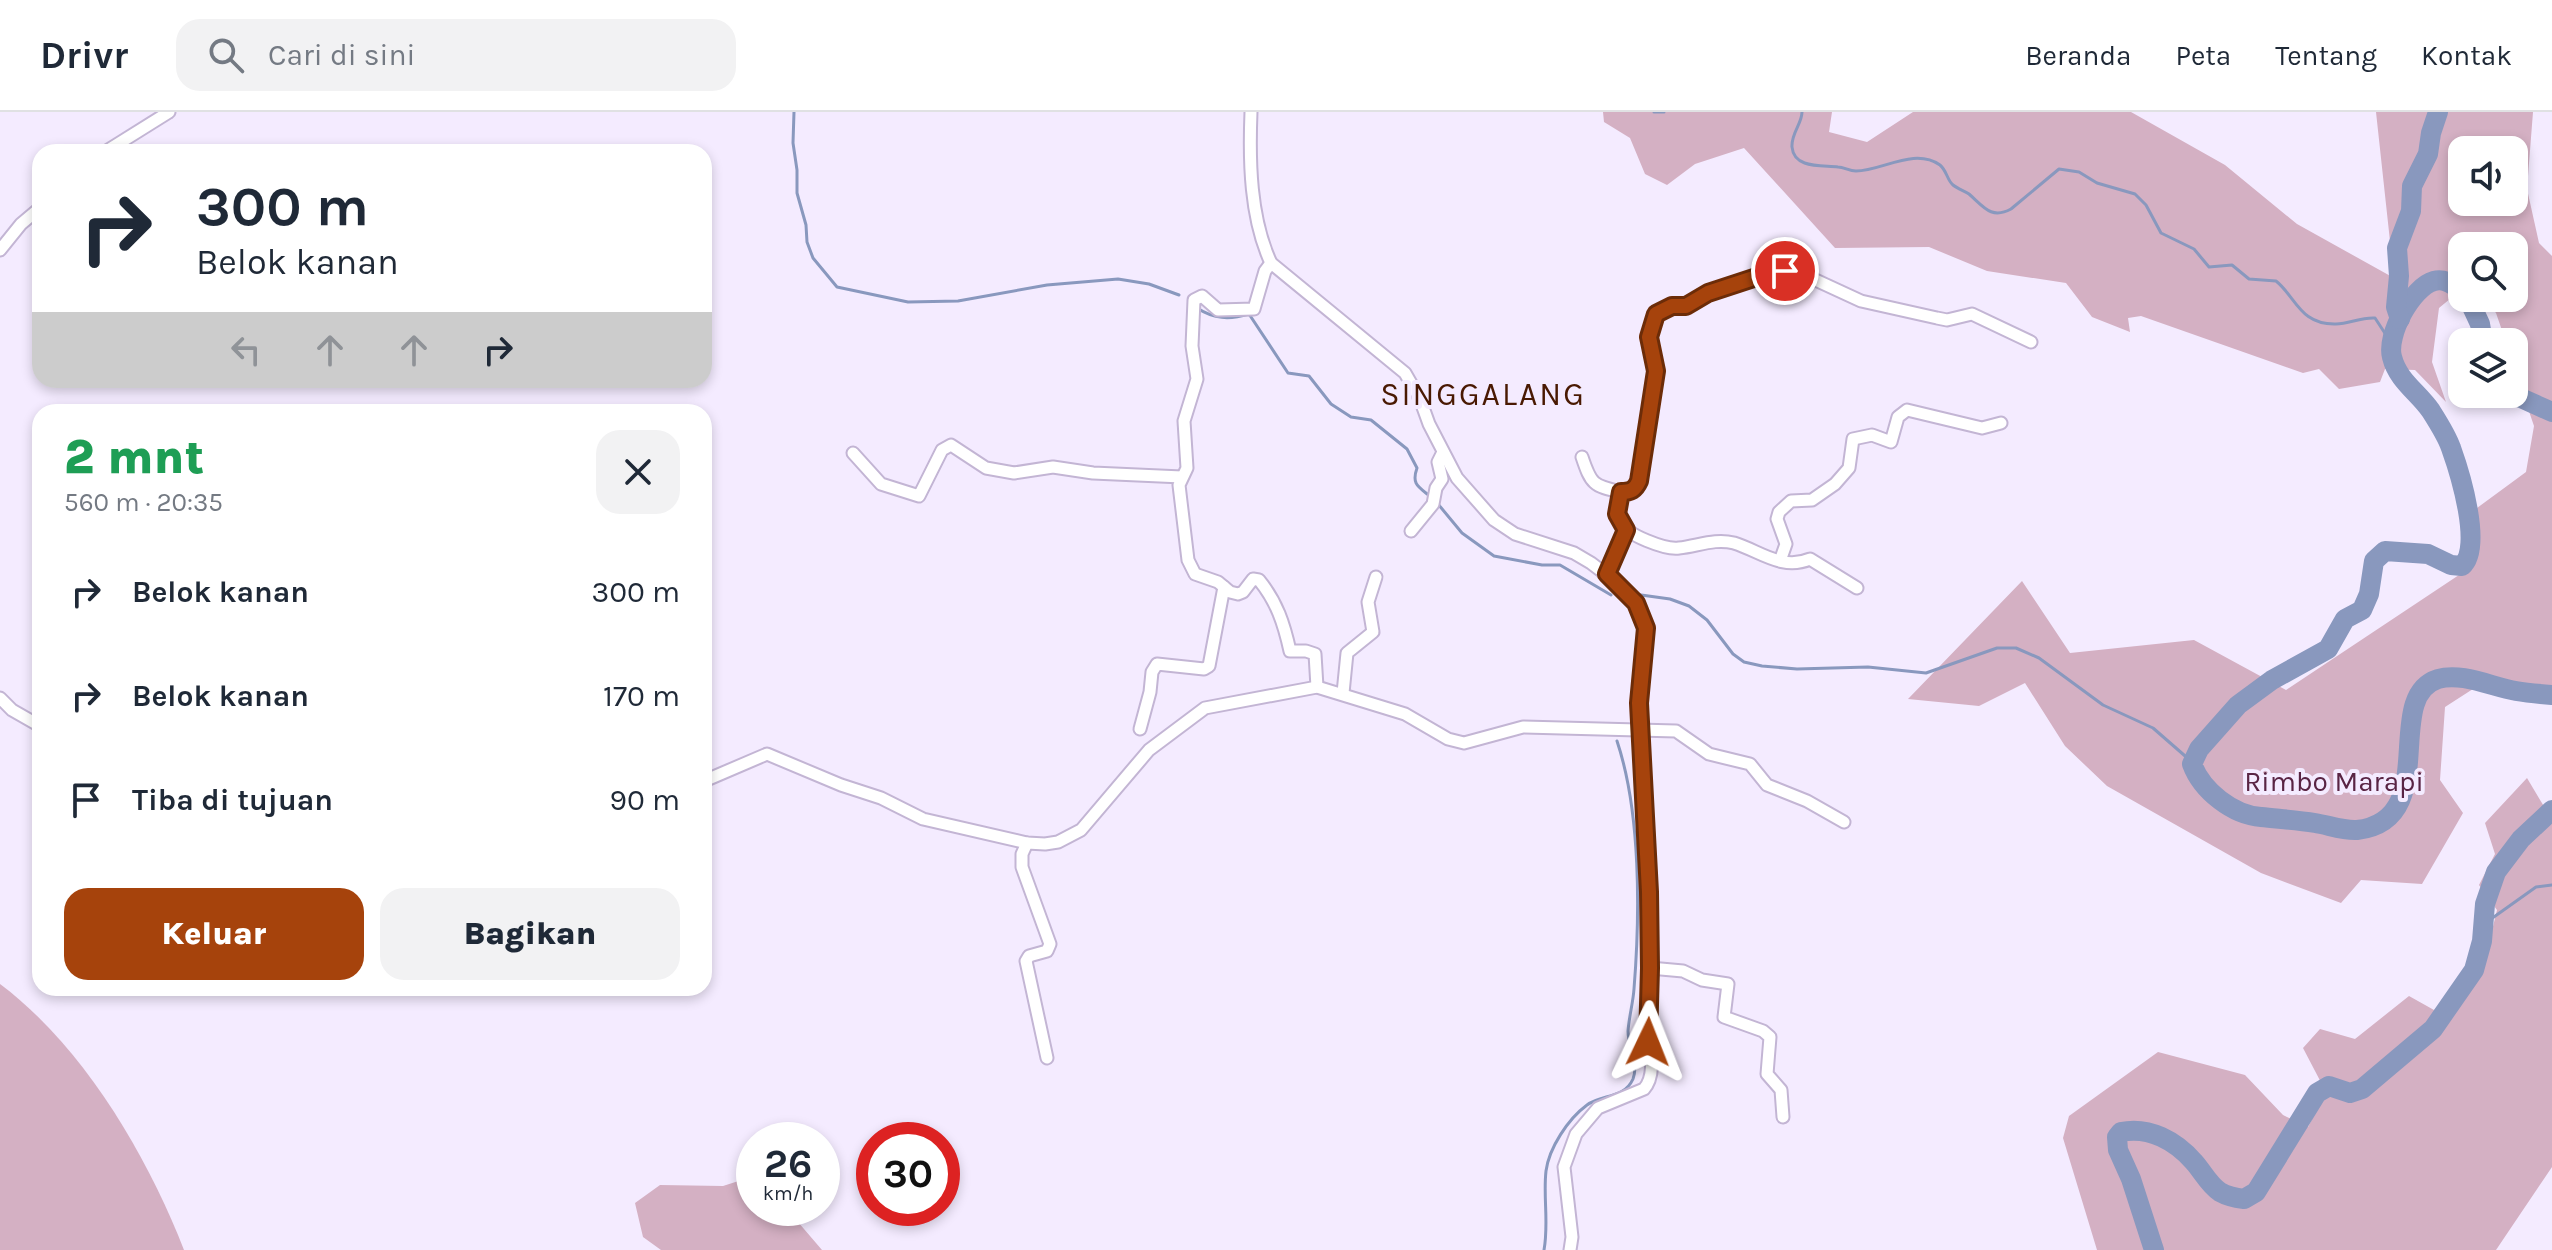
<!DOCTYPE html>
<html lang="id">
<meta charset="utf-8">
<style>
body{margin:0;font-family:Karla,sans-serif;background:#f2f2f3;color:#1f2937;height:100vh;display:flex;flex-direction:column;font-size:30px;white-space:nowrap}
*{box-sizing:border-box;margin:0}
p{font-size:26px;color:#747a83}
.icon{flex:none;width:44px;height:44px;fill:none;stroke:currentColor;stroke-width:2;stroke-linecap:round;stroke-linejoin:round}
.map{position:relative;flex:1;overflow:hidden}
.sheet{position:absolute;left:32px;top:292px;width:680px;height:592px;display:flex;flex-direction:column;background:#fff;border-radius:24px;box-shadow:0 4px 12px #0003}
.sheet>*{flex:none}
.banner{position:absolute;left:32px;top:32px;width:680px;height:244px;border-radius:24px;box-shadow:0 4px 12px #0003;background:#fff;color:#1f2937;overflow:hidden}
.tools{position:absolute;left:2448px;top:24px;display:grid;gap:16px}
.tools a{display:grid;place-items:center;width:80px;height:80px;border-radius:16px;background:#fff;box-shadow:0 4px 12px #0003;font-size:40px}
.speed{position:absolute;left:736px;top:1010px;display:flex;gap:16px;font-size:40px;font-weight:700;text-align:center}
.speed>*{display:grid;place-content:center;width:104px;height:104px;border-radius:50%;background:#fff;box-shadow:0 4px 12px #0003;line-height:1}
.speed small{font-size:20px;font-weight:400}
.speed .limit{border:12px solid #d22;background:#fff;color:#111}
.pin{position:absolute;display:grid;place-items:center;width:68px;height:68px;color:#fff;margin:-34px;border:4px solid #fff;border-radius:50%;box-shadow:0 2px 8px #0007}
.me{position:absolute;width:88px;margin:-44px;rotate:2deg;stroke-linejoin:round;filter:drop-shadow(0 0 6px #0008)}
.turn{display:flex;align-items:center;gap:28px;height:168px;padding:0 32px;font-size:36px}
.turn .icon{width:104px;height:104px;stroke-width:2.5}
.turn b{display:block;font-size:56px;line-height:68px}
.lanes{display:flex;align-items:center;height:76px;padding:0 32px;background:#0003;justify-content:center;gap:40px;direction:ltr}
.lanes .off{opacity:.35}
.round{display:grid;place-items:center;flex:none;width:84px;height:84px;border-radius:24px;background:#f2f2f3}
.head{display:flex;align-items:center;justify-content:space-between;height:136px;padding:0 32px}
h1{font-size:48px;font-weight:800;line-height:60px;color:#1e9e55}
.action{display:flex;gap:16px;margin-top:auto;padding:16px 32px}
.action a{flex:1;height:92px;border-radius:24px;background:#a6430c;color:#fff;font-size:32px;font-weight:800;line-height:92px;text-align:center}
.action a+a{background:#f2f2f3;color:#1f2937}
ul{padding:0;list-style:none}
li{display:flex;align-items:center;gap:24px;height:104px;padding:0 32px}
li div{flex:1}
li b{display:block;font-size:30px}
li em{font-style:normal}
header{display:flex;align-items:center;gap:48px;box-sizing:border-box;height:112px;padding:0 40px;background:#fff;border-bottom:2px solid #e0e1e3}
header strong{font-size:38px}
nav{display:flex;gap:44px;margin-inline-start:auto;font-size:28px}
.search{width:560px;height:72px;background:#f2f2f3;display:flex;align-items:center;gap:20px;box-sizing:border-box;padding:0 28px;border-radius:24px;color:#747a83;font-size:30px}
.map>svg:first-child{display:block}
</style>
<header>
<strong>Drivr</strong>
<div class="search"><svg class="icon" aria-label="search" viewBox="0 0 24 24"><circle cx="10" cy="10" r="6"/><path d="M15 15l6 6"/></svg>Cari di sini</div>
<nav><a>Beranda</a><a>Peta</a><a>Tentang</a><a>Kontak</a></nav>
</header>
<div class="map">
<svg width="2552" height="1138" viewBox="0 0 2552 1138">
<rect width="100%" height="100%" fill="#f4ebff"/>
<g fill="#d4b0c3" fill-rule="evenodd">
<path d="M 1603,0 L 1832,0 L 1829,20 L 1867,30 L 1913,0 L 2131,0 L 2225,53 L 2297,112 L 2394,166 L 2376,0 L 2533,0 L 2527,77 L 2539,131 L 2552,144 L 2552,584 L 2490,566 L 2445,595 L 2440,668 L 2463,701 L 2422,772 L 2361,768 L 2341,791 L 2261,761 L 2107,674 L 2065,634 L 2025,571 L 1979,594 L 1908,587 L 2022,469 L 2070,541 L 2194,528 L 2286,578 L 2474,453 L 2477,396 L 2526,360 L 2534,314 L 2514,255 L 2514,230 L 2506,230 L 2496,201 L 2483,186 L 2514,186 L 2514,134 L 2462,134 L 2462,177 L 2439,196 L 2432,250 L 2446,290 L 2415,258 L 2385,257 L 2380,270 L 2339,277 L 2319,257 L 2303,261 L 2141,204 L 2128,206 L 2130,220 L 2092,205 L 2066,171 L 1987,159 L 1929,135 L 1835,136 L 1744,36 L 1695,52 L 1667,73 L 1645,62 L 1630,26 L 1604,10 ZM 2462,38 L 2514,38 L 2514,90 L 2462,90 Z"/>
<polygon points="2527,666 2552,708 2552,1055 2496,1138 2097,1138 2063,1026 2069,1004 2158,940 2245,963 2283,1003 2308,1015 2326,980 2303,936 2320,917 2355,927 2409,884 2434,898 2483,856 2497,798 2479,773 2495,742 2485,711"/>
<path d="M 0,872 C 83,934 147,1043 184,1138 L 0,1138 Z"/>
<polygon points="754,1064 754,1096 786,1096 822,1138 661,1138 643,1125 635,1091 660,1073 723,1074"/>
</g>
<g fill="none" stroke-linecap="round" stroke-linejoin="round">
<g stroke="#8998be" stroke-width="3">
<polyline points="794,0 793,31 797,58 797,81 806,113 807,130 813,146 837,175 908,190 958,189 1047,173 1118,167 1149,172 1179,183"/>
<polyline points="1654,0 1664,0"/>
<path d="M 1802,0 C 1802,12 1791,21 1792,35 C 1794,57 1822,53 1838,55 C 1844,55 1849,59 1856,59 C 1882,59 1914,35 1940,53 C 1947,59 1947,68 1953,73 C 1958,77 1965,79 1969,82 C 1983,94 1991,108 2011,97 L 2059,57 L 2079,60 L 2097,71 L 2135,82 L 2146,93 L 2161,121 L 2194,137 L 2209,155 L 2232,153 L 2249,167 L 2276,169 C 2296,185 2300,213 2336,212 C 2349,212 2361,205 2375,206 L 2390,229"/>
<path d="M 1197,196 C 1214,207 1229,208 1249,202 L 1288,261 L 1309,264 L 1331,292 L 1351,305 L 1371,308 L 1407,337 L 1417,356 C 1411,373 1419,375 1431,385"/>
<polyline points="1438,392 1462,421 1494,444 1542,453 1560,453 1611,483"/>
<polyline points="1634,482 1670,487 1689,494 1707,508 1733,542 1744,550 1762,554 1797,557 1868,555 1926,561 1997,536 2016,536 2039,546 2103,593 2153,616 2192,650"/>
<polyline points="2484,812 2536,775 2552,773"/>
<path d="M 1544,1138 C 1549,1111 1543,1085 1546,1059 C 1549,1036 1568,1007 1587,993 C 1602,982 1624,987 1633,967 C 1639,951 1628,935 1628,919 C 1629,905 1633,891 1634,877 C 1640,802 1641,701 1617,629"/>
</g>
<g stroke="#8998be" stroke-width="20">
<path d="M 2462,179 C 2453,173 2445,166 2434,169 C 2412,175 2386,223 2392,245 C 2398,269 2418,280 2431,299 C 2438,310 2447,324 2451,336 C 2460,361 2483,436 2462,454 L 2451,453 L 2428,442 L 2385,439 L 2374,449 L 2369,482 L 2362,498 L 2345,507 L 2328,537 L 2272,568 L 2238,593 L 2199,637 L 2192,652 C 2202,679 2233,703 2261,705 C 2279,707 2297,708 2315,711 C 2328,713 2344,719 2357,718 C 2443,708 2381,585 2438,567 C 2462,560 2492,575 2516,579 C 2528,581 2540,582 2552,583"/>
<polyline points="2468,186 2480,212 2483,230"/>
<polyline points="2400,207 2396,195 2399,164 2397,136 2411,99 2412,74 2428,42 2431,21 2438,0"/>
<polyline points="2512,282 2552,300"/>
<path d="M 2154,1138 L 2131,1067 L 2118,1038 L 2117,1025 L 2121,1020 C 2149,1014 2176,1029 2194,1050 C 2203,1060 2209,1073 2220,1080 C 2227,1084 2236,1086 2244,1087 L 2256,1080 L 2317,981 L 2329,974 L 2350,981 L 2362,977 L 2433,917 L 2474,858 L 2482,829 L 2485,792 L 2496,760 L 2521,727 L 2552,698"/>
</g>
<defs>
<g id="minor">
<path d="M 1251,0 C 1249,49 1250,106 1271,151 L 1405,261 L 1420,287 L 1429,312 L 1457,366 L 1494,408 L 1515,422 L 1574,441 L 1591,451 L 1616,470 L 1636,491 L 1646,516 C 1644,549 1639,581 1639,613 C 1641,711 1655,808 1648,906 C 1647,927 1659,960 1644,977 L 1598,996 L 1576,1022 L 1564,1055 L 1572,1125 L 1570,1138"/>
<polyline points="105,40 169,0"/>
<polyline points="0,138 21,112 40,96"/>
<path d="M 1271,151 L 1265,159 L 1254,197 L 1218,198 L 1202,184 L 1194,188 L 1192,234 L 1197,267 L 1184,309 L 1187,356 L 1179,373 L 1188,448 L 1195,462 L 1218,470 L 1230,480 L 1238,482 L 1243,480 L 1253,467 L 1259,468 C 1277,490 1284,512 1290,539 L 1306,539 L 1315,542 L 1317,575"/>
<polyline points="853,341 881,372 919,384 942,338 951,333 986,356 1014,361 1053,355 1093,361 1182,365"/>
<path d="M 1582,345 C 1591,372 1593,374 1621,380 C 1620,390 1616,401 1620,410 C 1626,423 1666,438 1679,436 C 1698,434 1715,426 1734,431 C 1760,439 1782,459 1810,447 L 1857,476"/>
<polyline points="1621,380 1630,380 1636,376 1639,369 1656,259 1649,225 1656,202 1672,194 1686,194 1708,181 1775,159 1809,165 1861,189 1937,206 1947,208 1972,202 2031,230"/>
<polyline points="1411,419 1433,392 1436,376 1442,367 1438,350 1443,340"/>
<polyline points="1780,449 1786,432 1777,407 1779,400 1791,389 1812,388 1835,372 1849,356 1853,327 1872,323 1891,330 1898,305 1907,298 1982,316 2001,311"/>
<polyline points="1607,462 1626,418"/>
<polyline points="1343,581 1347,541 1373,520 1368,490 1376,465"/>
<polyline points="0,586 12,598 40,614"/>
<polyline points="1140,617 1150,580 1152,560 1157,552 1204,557 1209,554 1224,475"/>
<polyline points="704,669 767,642 841,673 881,686 923,707 1027,731 1045,732 1058,730 1081,718 1149,638 1205,596 1317,575 1405,602 1448,627 1464,631 1523,615 1676,619 1709,642 1750,652 1767,673 1807,689 1844,710"/>
<polyline points="1027,731 1022,742 1022,755 1050,832 1047,839 1029,844 1026,849 1047,946"/>
<polyline points="1650,856 1683,859 1702,868 1728,872 1724,905 1763,919 1770,925 1767,962 1781,978 1783,1005"/>
</g>
</defs>
<use href="#minor" stroke="#c3b5d4" stroke-width="15"/>
<use href="#minor" stroke="#fff" stroke-width="11"/>
</g>
<g fill="none" stroke-linecap="round" stroke-linejoin="round">
<defs>
<path id="route" d="M 1648,930 L 1650,856 L 1649,780 L 1639,591 L 1646,516 L 1636,491 L 1607,462 L 1626,418 L 1617,402 L 1621,380 C 1631,380 1635,378 1639,369 L 1656,259 L 1649,225 L 1656,202 L 1672,194 L 1686,194 L 1708,181 L 1775,159 L 1785,159"/>
</defs>
<use href="#route" stroke="#6c2c08" stroke-width="20"/>
<use href="#route" stroke="#a6430c" stroke-width="14"/>
</g>
<g text-anchor="middle" stroke-width="8" stroke-linejoin="round" paint-order="stroke">
<g font-size="28" fill="#592444" stroke="#f4ebff">
<text x="2334" y="679">Rimbo Marapi</text>
</g>
<g font-size="32" letter-spacing="2" fill="#491902" stroke="#f4ebff">
<text x="1483" y="293">SINGGALANG</text>
</g>
</g>
</svg>
<div class="tools">
<a><svg class="icon" aria-label="sound" viewBox="0 0 24 24"><path d="M4 9h4l5-4v14l-5-4H4zM17 9q2 3 0 6"/></svg></a>
<a><svg class="icon" aria-label="search" viewBox="0 0 24 24"><circle cx="10" cy="10" r="6"/><path d="M15 15l6 6"/></svg></a>
<a><svg class="icon" aria-label="layers" viewBox="0 0 24 24"><path d="M12 4l9 5-9 5-9-5zM3 14l9 5 9-5"/></svg></a>
</div>
<div class="speed"><div>26<small>km/h</small></div><div class="limit">30</div></div>
<div class="pin" style="left:1785px;top:159px;background:#d93025"><svg class="icon" aria-label="arrive" viewBox="0 0 24 24"><path d="M6 21V4h12l-3 4 3 4H6"/></svg></div>
<svg class="me" style="left:1648px;top:930px" viewBox="-20 -20 40 40"><path d="M0-17L14 15 0 8-14 15z" fill="#a6430c" stroke="#fff" stroke-width="4"/></svg>
<div class="banner">
<div class="turn"><svg class="icon" aria-label="right" viewBox="0 0 24 24"><path d="M7 20v-9h11M14 6l5 5-5 5"/></svg><div><b>300 m</b>Belok kanan</div></div>
<div class="lanes"><svg class="icon off" aria-label="left" viewBox="0 0 24 24"><path d="M17 20v-9H6M10 6l-5 5 5 5"/></svg><svg class="icon off" aria-label="ahead" viewBox="0 0 24 24"><path d="M12 20V5M6 11l6-6 6 6"/></svg><svg class="icon off" aria-label="ahead" viewBox="0 0 24 24"><path d="M12 20V5M6 11l6-6 6 6"/></svg><svg class="icon" aria-label="right" viewBox="0 0 24 24"><path d="M7 20v-9h11M14 6l5 5-5 5"/></svg></div>
</div>
<section class="sheet">
<div class="head"><div><h1>2 mnt</h1><p>560 m · 20:35</p></div><a class="round"><svg class="icon" aria-label="close" viewBox="0 0 24 24"><path d="M6 6l12 12M18 6L6 18"/></svg></a></div>
<ul>
<li><svg class="icon" aria-label="right" viewBox="0 0 24 24"><path d="M7 20v-9h11M14 6l5 5-5 5"/></svg><div><b>Belok kanan</b></div><em>300 m</em></li>
<li><svg class="icon" aria-label="right" viewBox="0 0 24 24"><path d="M7 20v-9h11M14 6l5 5-5 5"/></svg><div><b>Belok kanan</b></div><em>170 m</em></li>
<li><svg class="icon" aria-label="arrive" viewBox="0 0 24 24"><path d="M6 21V4h12l-3 4 3 4H6"/></svg><div><b>Tiba di tujuan</b></div><em>90 m</em></li>
</ul>
<div class="action"><a>Keluar</a><a>Bagikan</a></div>
</section>
</div>
